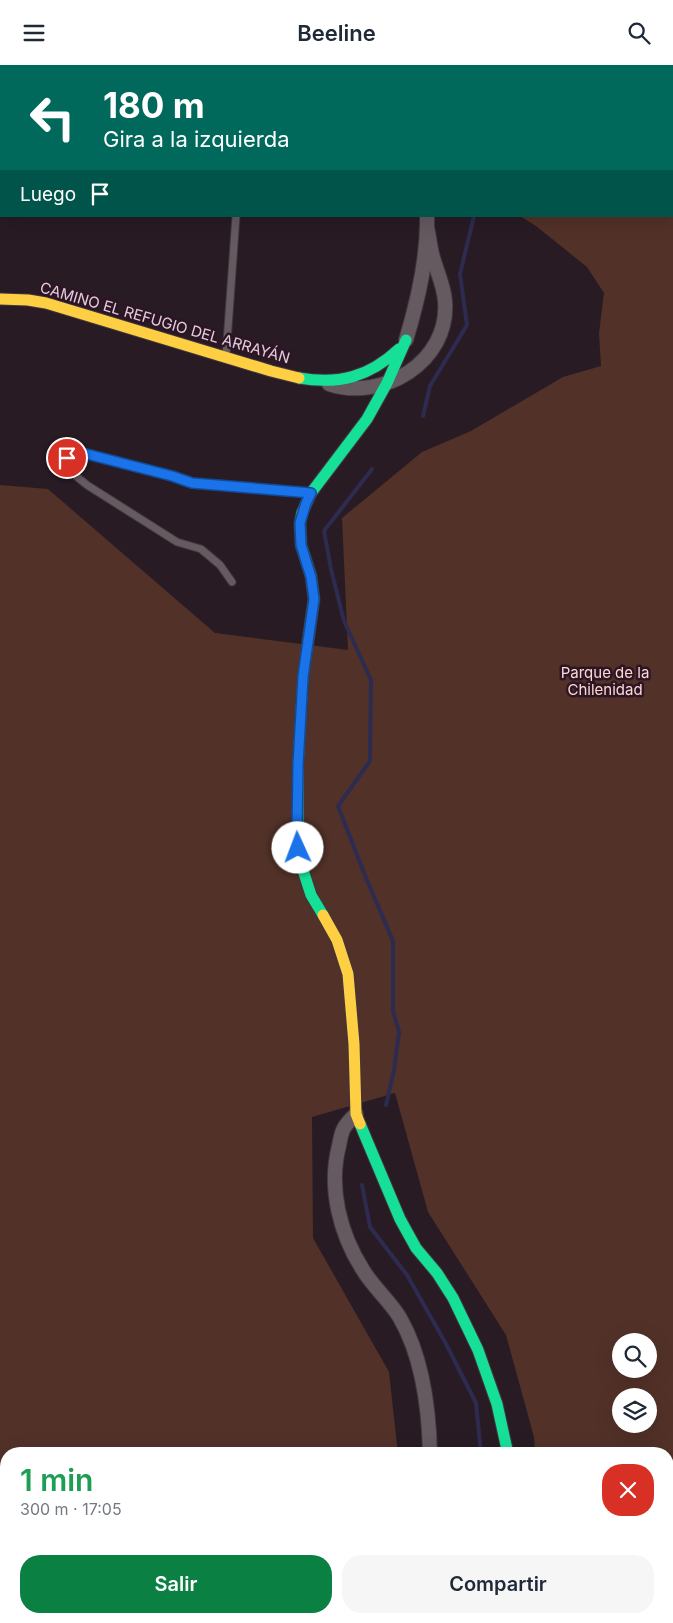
<!DOCTYPE html>
<html lang="es">
<meta charset="utf-8">
<style>
body{margin:0;font-family:Inter,sans-serif;background:#f6f6f7;color:#1f2937;height:100vh;display:flex;flex-direction:column;font-size:19px;white-space:nowrap}
*{box-sizing:border-box;margin:0}
p{font-size:16px;color:#747a83}
.icon{flex:none;width:28px;height:28px;fill:none;stroke:currentColor;stroke-width:2;stroke-linecap:round;stroke-linejoin:round}
.map{position:relative;flex:1;overflow:hidden}
.drawer{position:absolute;left:0px;top:1382px;width:674px;height:176px;display:flex;flex-direction:column;background:#fff;border-radius:20px 20px 0 0;box-shadow:0 5px 20px #0002}
.drawer>*{flex:none}
.top-card{position:absolute;left:0px;top:0px;width:674px;height:152px;box-shadow:0 5px 20px #0002;background:#00695c;color:#fff;overflow:hidden}
.buttons{position:absolute;left:612px;top:1268px;display:grid;gap:10px}
.buttons a{display:grid;place-items:center;width:45px;height:45px;border-radius:50%;background:#fff;box-shadow:0 5px 20px #0002;font-size:25px}
.pin{position:absolute;display:grid;place-items:center;width:42px;height:42px;color:#fff;margin:-21px;border:2px solid #fff;border-radius:50%;box-shadow:0 1px 5px #0007}
.me{position:absolute;width:55px;margin:-28px;rotate:358deg;stroke-linejoin:round;filter:drop-shadow(0 0 4px #0008)}
.turn{display:flex;align-items:center;gap:18px;height:105px;padding:0 20px;font-size:22px}
.turn .icon{width:65px;height:65px;stroke-width:2.5}
.turn b{display:block;font-size:35px;line-height:42px}
.then{display:flex;align-items:center;height:48px;padding:0 20px;background:#0003;gap:10px;font-size:19px}
.round{display:grid;place-items:center;flex:none;width:52px;height:52px;border-radius:20px;background:#f6f6f7}
.headline{display:flex;align-items:center;justify-content:space-between;height:85px;padding:0 20px}
h1{font-size:30px;font-weight:600;line-height:38px;color:#1e9e55}
.action{display:flex;gap:10px;margin-top:auto;padding:10px 20px}
.action a{flex:1;height:58px;border-radius:20px;background:#0b8043;color:#fff;font-size:20px;font-weight:600;line-height:58px;text-align:center}
.action a+a{background:#f6f6f7;color:#1f2937}
header{display:flex;justify-content:space-between;align-items:center;height:65px;padding:0 20px;background:#fff;font-size:22px;font-weight:600}
.map>svg:first-child{display:block}
</style>
<header><svg class="icon" aria-label="menu" viewBox="0 0 24 24"><path d="M4 6h16M4 12h16M4 18h16"/></svg>Beeline<svg class="icon" aria-label="search" viewBox="0 0 24 24"><circle cx="10" cy="10" r="6"/><path d="M15 15l6 6"/></svg></header>
<div class="map">
<svg width="673" height="1558" viewBox="0 0 673 1558">
<rect width="100%" height="100%" fill="#281b24"/>
<g fill="#523128" fill-rule="evenodd">
<polygon points="192,0 380,0 375,1 187,1"/>
<polygon points="425,0 563,0 559,1 425,1"/>
<path d="M 673,4 L 673,1558 L 546,1558 L 546,1553 L 668,1552 L 668,1389 L 535,1389 L 534,1372 L 506,1270 L 428,1147 L 395,1028 L 312,1052 L 313,1173 L 389,1307 L 398,1389 L 6,1389 L 6,1552 L 375,1552 L 375,1558 L 0,1558 L 0,420 L 48,424 L 215,568 L 348,585 L 342,453 L 422,387 L 471,366 L 563,312 L 601,301 L 599,268 L 604,228 L 587,202 L 536,161 L 520,151 L 672,151 ZM 621,1276 L 649,1276 L 649,1304 L 621,1304 ZM 621,1331 L 649,1331 L 649,1359 L 621,1359 Z"/>
</g>
<polygon fill="#2d2b50" points="244,0 337,0 333,1 239,1"/>
<g fill="none" stroke-linecap="round" stroke-linejoin="round">
<g stroke="#2d2b50" stroke-width="4">
<polyline points="445,0 445,1"/>
<polyline points="672,25 673,24"/>
<polyline points="0,141 1,141"/>
<polyline points="423,351 430,321 467,260 460,209 474,151"/>
<polyline points="372,404 324,466 331,504 344,556 371,615 370,696 338,741 366,813 393,876 393,946 399,967 394,1005 386,1040"/>
<polyline points="362,1120 370,1162 407,1210 445,1277 476,1338 481,1389"/>
<polyline points="479,1558 479,1552"/>
</g>
<defs>
<g id="lane">
<polyline points="226,291 236,151"/>
<polyline points="232,517 220,500 201,484 177,477 87,420 71,407 68,399 67,393 75,387 172,411 192,418 311,428"/>
</g>
<g id="street">
<path d="M 406,275 C 418,235 428,193 427,151"/>
<path d="M 329,319 C 382,337 450,297 445,236 C 444,220 436,205 432,189 C 430,180 429,171 427,162"/>
<path d="M 356,1049 C 352,1053 347,1058 344,1063 C 341,1068 340,1076 339,1081 C 328,1123 340,1169 363,1205 C 373,1222 390,1236 400,1253 C 423,1293 429,1343 430,1389"/>
<polyline points="514,1552 515,1558"/>
<polyline points="393,1558 393,1552"/>
</g>
<g id="fast">
<polyline points="409,0 410,1"/>
<path d="M 299,313 C 339,320 369,312 399,284"/>
<polyline points="323,850 311,830 301,799 298,783 298,700 303,612 314,534 311,511 301,480 300,458 302,448 311,428 367,354 387,318 406,275"/>
<polyline points="360,1059 400,1154 416,1183 437,1208 453,1233 478,1285 497,1339 508,1389"/>
</g>
<g id="slow">
<polyline points="601,0 601,1"/>
<polyline points="574,1 577,0"/>
<polyline points="0,234 28,235 46,238 271,306 299,313"/>
<polyline points="323,850 337,875 348,909 354,979 356,1049 360,1059"/>
</g>
<polyline id="jam" points="631,1 634,0"/>
</defs>
<use href="#lane" stroke="#42373e" stroke-width="9"/>
<use href="#street" stroke="#42373e" stroke-width="16"/>
<use href="#fast" stroke="#42373e" stroke-width="13"/>
<use href="#slow" stroke="#42373e" stroke-width="13"/>
<use href="#jam" stroke="#42373e" stroke-width="13"/>
<use href="#lane" stroke="#645a60" stroke-width="7"/>
<use href="#street" stroke="#645a60" stroke-width="14"/>
<use href="#fast" stroke="#16e098" stroke-width="11"/>
<use href="#slow" stroke="#ffcf43" stroke-width="11"/>
<use href="#jam" stroke="#f24e42" stroke-width="11"/>
</g>
<g fill="none" stroke-linecap="round" stroke-linejoin="round">
<defs>
<polyline id="route" points="67,393 75,386 172,411 192,418 311,428 306,438 300,458 301,480 311,512 314,534 303,612 298,700 297,766 298,783"/>
</defs>
<use href="#route" stroke="#114b97" stroke-width="12"/>
<use href="#route" stroke="#1a73e8" stroke-width="9"/>
</g>
<g text-anchor="middle" stroke-width="5" stroke-linejoin="round" paint-order="stroke">
<g font-size="15" fill="#e0ced9" stroke="#2e1526">
<text transform="translate(165 258) rotate(16)" y="5">CAMINO EL REFUGIO DEL ARRAYÁN</text>
</g>
<g font-size="15" fill="#fad9ce" stroke="#2e1526">
<text x="605" y="613">Parque de la<tspan x="605" dy="17">Chilenidad</tspan></text>
</g>
</g>
</svg>
<div class="buttons">
<a><svg class="icon" aria-label="search" viewBox="0 0 24 24"><circle cx="10" cy="10" r="6"/><path d="M15 15l6 6"/></svg></a>
<a><svg class="icon" aria-label="layers" viewBox="0 0 24 24"><path d="M12 4l9 5-9 5-9-5zM3 14l9 5 9-5"/></svg></a>
</div>
<div class="pin" style="left:67px;top:393px;background:#d93025"><svg class="icon" aria-label="arrive" viewBox="0 0 24 24"><path d="M6 21V4h12l-3 4 3 4H6"/></svg></div>
<svg class="me" style="left:298px;top:783px" viewBox="-20 -20 40 40"><circle r="19" fill="#fff"/><path d="M0-13L10 11 0 6-10 11z" fill="#1a73e8"/></svg>
<div class="top-card">
<div class="turn"><svg class="icon" aria-label="left" viewBox="0 0 24 24"><path d="M17 20v-9H6M10 6l-5 5 5 5"/></svg><div><b>180 m</b>Gira a la izquierda</div></div>
<div class="then">Luego<svg class="icon" aria-label="arrive" viewBox="0 0 24 24"><path d="M6 21V4h12l-3 4 3 4H6"/></svg></div>
</div>
<section class="drawer">
<div class="headline"><div><h1>1 min</h1><p>300 m · 17:05</p></div><a class="round" style="background:#d93025;color:#fff"><svg class="icon" aria-label="close" viewBox="0 0 24 24"><path d="M6 6l12 12M18 6L6 18"/></svg></a></div>
<div class="action"><a>Salir</a><a>Compartir</a></div>
</section>
</div>
